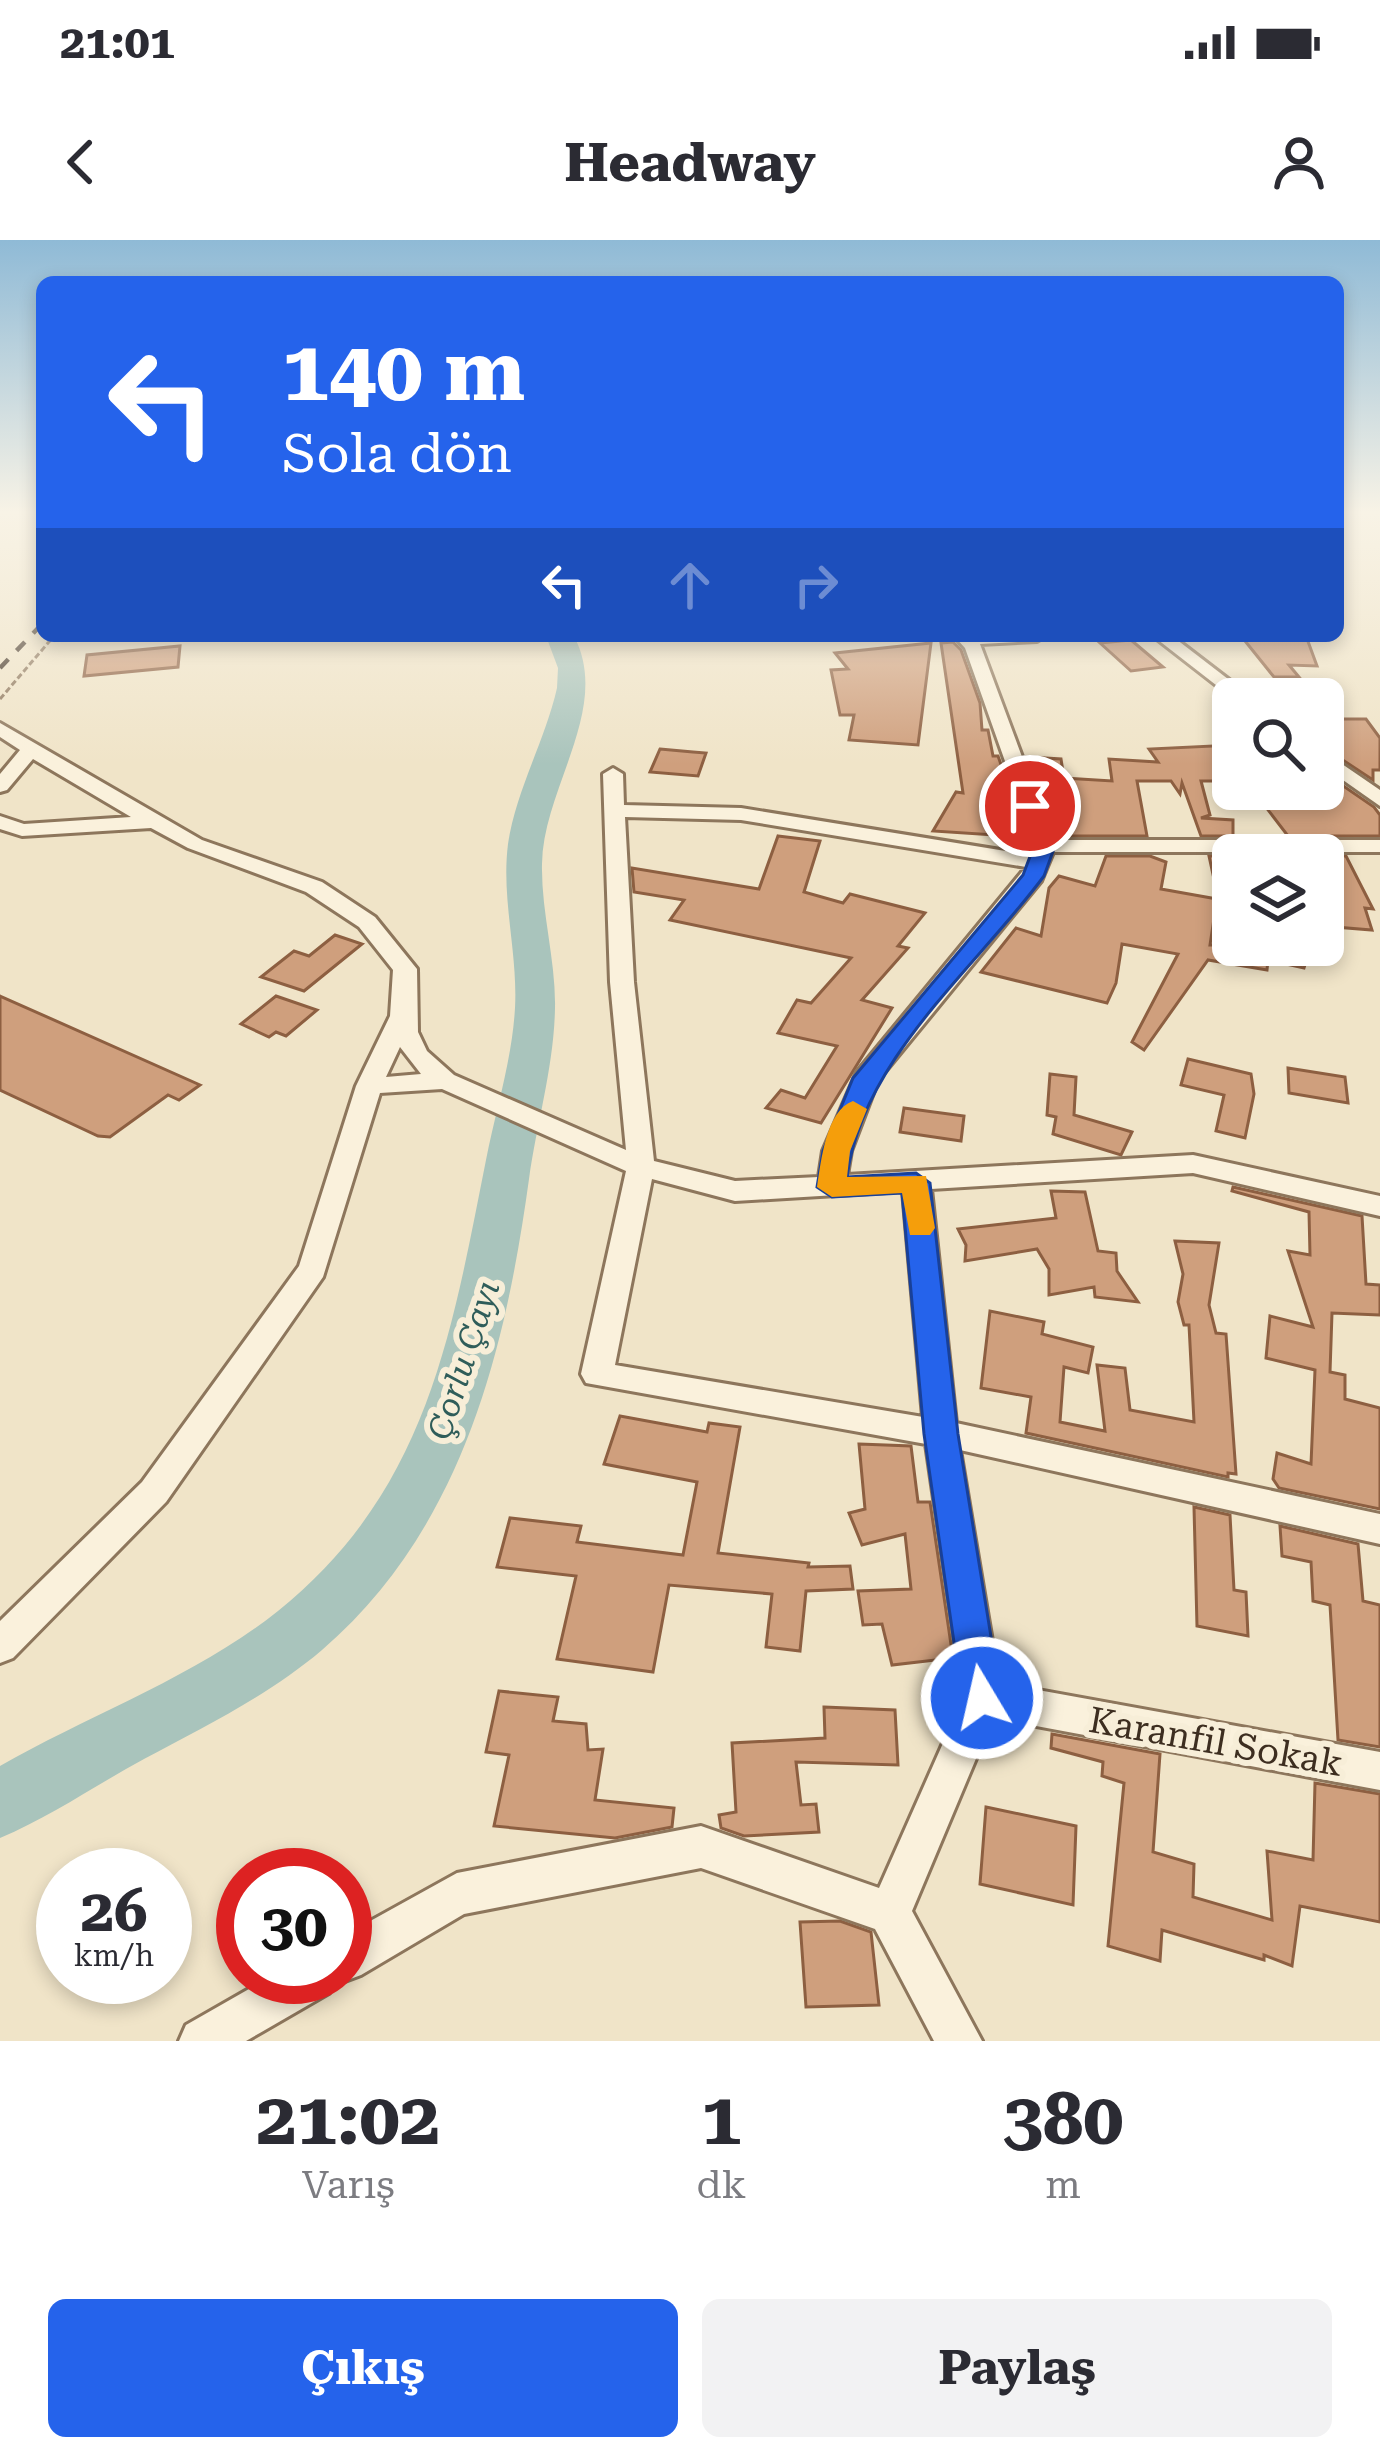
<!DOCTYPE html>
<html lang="tr">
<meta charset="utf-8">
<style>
body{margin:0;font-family:"Roboto Serif",serif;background:#f2f2f3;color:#2b2b33;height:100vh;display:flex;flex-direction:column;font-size:45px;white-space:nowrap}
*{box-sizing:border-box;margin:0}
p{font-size:39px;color:#7c7c81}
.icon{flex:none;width:66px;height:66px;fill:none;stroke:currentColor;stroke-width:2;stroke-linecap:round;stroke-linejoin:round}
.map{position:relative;height:1801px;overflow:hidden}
.details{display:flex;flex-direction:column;background:#fff;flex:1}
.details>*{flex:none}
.top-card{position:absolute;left:36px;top:36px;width:1308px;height:366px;border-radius:18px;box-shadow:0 6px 18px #0003;background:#2563eb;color:#fff;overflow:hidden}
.controls{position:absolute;left:1212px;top:438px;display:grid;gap:24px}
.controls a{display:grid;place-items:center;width:132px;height:132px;border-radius:18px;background:#fff;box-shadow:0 6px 18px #0003;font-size:60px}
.speed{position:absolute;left:36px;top:1608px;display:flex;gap:24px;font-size:60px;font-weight:700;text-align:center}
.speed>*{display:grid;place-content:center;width:156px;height:156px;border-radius:50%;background:#fff;box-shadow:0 6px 18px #0003;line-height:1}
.speed small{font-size:30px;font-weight:400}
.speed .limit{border:18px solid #d22;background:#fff;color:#111}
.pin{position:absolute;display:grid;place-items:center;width:102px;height:102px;color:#fff;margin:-51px;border:6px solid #fff;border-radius:50%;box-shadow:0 3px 12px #0007}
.me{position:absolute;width:132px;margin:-66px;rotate:351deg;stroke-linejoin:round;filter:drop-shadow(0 0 9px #0008)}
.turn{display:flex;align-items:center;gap:42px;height:252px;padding:0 48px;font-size:54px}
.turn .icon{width:156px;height:156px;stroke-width:2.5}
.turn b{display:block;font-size:84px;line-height:102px}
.lanes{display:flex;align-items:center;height:114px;padding:0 48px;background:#0003;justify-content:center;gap:60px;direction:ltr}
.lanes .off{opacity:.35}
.eta{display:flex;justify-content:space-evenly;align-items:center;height:204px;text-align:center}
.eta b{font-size:72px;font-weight:700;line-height:84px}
.action{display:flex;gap:24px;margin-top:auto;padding:24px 48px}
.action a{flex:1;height:138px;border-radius:18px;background:#2563eb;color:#fff;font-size:48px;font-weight:700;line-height:138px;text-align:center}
.action a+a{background:#f2f2f3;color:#2b2b33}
.status{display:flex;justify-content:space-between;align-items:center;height:84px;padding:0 60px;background:#fff;direction:ltr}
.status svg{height:33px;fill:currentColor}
header{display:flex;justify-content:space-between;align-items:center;height:156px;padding:0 48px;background:#fff;font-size:54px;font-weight:700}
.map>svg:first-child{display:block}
</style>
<div class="status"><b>21:01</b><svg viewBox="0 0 49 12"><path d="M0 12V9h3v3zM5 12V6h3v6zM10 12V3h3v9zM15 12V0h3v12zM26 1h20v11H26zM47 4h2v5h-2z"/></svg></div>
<header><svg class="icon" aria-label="back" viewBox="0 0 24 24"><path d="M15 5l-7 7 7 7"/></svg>Headway<svg class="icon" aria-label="person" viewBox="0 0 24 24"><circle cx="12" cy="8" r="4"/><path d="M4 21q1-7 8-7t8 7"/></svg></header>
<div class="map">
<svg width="1380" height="1801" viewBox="0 0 1380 1801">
<rect width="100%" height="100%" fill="#f0e4c8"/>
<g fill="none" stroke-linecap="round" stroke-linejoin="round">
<path fill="#a9c4bc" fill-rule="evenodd" d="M 546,396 L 574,396 C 612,469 543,547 542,624 C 541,672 556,720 555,768 C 554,826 537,882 529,939 C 505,1114 461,1290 322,1410 C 269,1455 204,1487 144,1519 C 96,1545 50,1577 0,1598 L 0,1526 C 91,1474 195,1437 278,1371 C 427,1251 451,1096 486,920 C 496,869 512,820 515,768 C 518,713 501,659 508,604 C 516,550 545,501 557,448 L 558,428 Z"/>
</g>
<g fill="#cf9f7d" stroke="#8d5f41" stroke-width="3">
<polygon points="1241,396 1306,396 1317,426 1289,425 1299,437 1274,437"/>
<polygon points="1131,400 1163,427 1131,431 1100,403"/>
<polygon points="953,402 961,410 980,463 982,490 988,490 993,516 998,516 1027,597 933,591 956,552 963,553 941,403"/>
<polygon points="931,403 918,505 849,500 854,475 840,475 831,430 848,429 835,413"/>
<polygon points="180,406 178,427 84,436 87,415"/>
<polygon points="1323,465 1341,479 1366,479 1380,498 1380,530 1373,530 1373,540 1323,507"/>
<polygon points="1233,505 1233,541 1201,541 1210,575 1201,578 1233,580 1233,596 1201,596 1182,543 1180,554 1171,541 1137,541 1147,596 1067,596 1064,581 1051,581 1027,517 1061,519 1064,538 1112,541 1109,519 1158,522 1149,509"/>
<polygon points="660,509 693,512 706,513 698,536 650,532"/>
<polygon points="1323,532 1374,567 1380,575 1380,596 1288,596 1252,549 1323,549"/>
<polygon points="778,596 820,601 804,652 843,663 850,654 925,673 898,706 908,708 862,760 892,768 821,883 766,868 781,850 805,858 837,806 778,793 797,760 811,763 851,718 670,680 684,660 634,652 632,628 759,649"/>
<polygon points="1106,616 1150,616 1166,622 1161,649 1217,659 1210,705 1311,705 1304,728 1268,720 1267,730 1208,720 1144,810 1132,802 1178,714 1122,704 1116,743 1107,763 981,732 1016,688 1041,696 1049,648 1059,636 1095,646"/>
<polygon points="1233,616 1233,684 1224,685 1209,616"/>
<polygon points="1323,616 1346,616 1373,669 1365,668 1372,690 1323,686"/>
<polygon points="335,695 362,704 304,751 261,737 294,711 309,716"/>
<polygon points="0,756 200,845 179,860 168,855 110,897 98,896 0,850"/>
<polygon points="276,756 317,770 286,796 276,792 269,797 241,784"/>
<polygon points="1188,819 1251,834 1254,854 1245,898 1216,891 1224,855 1181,845"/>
<polygon points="1288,828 1345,837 1348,863 1289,853"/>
<polygon points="1050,834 1076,837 1074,875 1132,892 1121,915 1053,894 1056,877 1047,875"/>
<polygon points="904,868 964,876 961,901 900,892"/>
<polygon points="1233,947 1362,976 1366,1044 1380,1045 1380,1075 1332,1073 1330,1132 1345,1135 1345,1159 1380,1168 1380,1269 1279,1248 1273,1239 1277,1213 1311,1224 1315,1130 1266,1118 1270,1076 1313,1087 1288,1011 1310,1015 1309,972 1232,951"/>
<polygon points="1051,951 1085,952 1098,1011 1116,1013 1117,1031 1138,1062 1095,1057 1094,1047 1049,1055 1049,1029 1037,1009 965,1021 966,1005 958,989 1056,978"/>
<polygon points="1175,1001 1219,1003 1209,1065 1216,1093 1226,1094 1236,1234 1228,1233 1228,1237 1026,1193 1031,1157 981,1148 990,1071 1044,1082 1042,1094 1093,1107 1088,1133 1064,1127 1060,1182 1105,1191 1097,1125 1125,1128 1130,1170 1194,1182 1189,1085 1184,1085 1178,1062 1183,1034"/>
<polygon points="620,1176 707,1192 709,1183 740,1187 718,1313 809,1323 808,1327 850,1326 853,1349 806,1351 800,1411 766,1407 772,1354 669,1345 653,1432 557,1419 576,1336 497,1327 510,1278 581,1286 577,1302 683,1315 697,1242 604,1224"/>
<polygon points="859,1204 911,1206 918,1262 930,1262 953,1418 892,1425 882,1384 863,1385 858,1351 911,1349 905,1294 862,1305 849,1273 865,1269"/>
<polygon points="1194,1267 1230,1275 1234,1350 1246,1352 1248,1396 1197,1386"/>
<polygon points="1280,1286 1358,1304 1363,1361 1380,1365 1380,1507 1338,1500 1330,1365 1313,1361 1311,1322 1282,1316"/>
<polygon points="499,1451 558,1457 553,1481 586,1484 588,1510 603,1509 595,1560 674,1568 672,1587 615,1598 494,1586 509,1515 486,1512"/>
<polygon points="824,1467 895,1470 898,1525 796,1522 801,1565 816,1564 819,1592 744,1596 721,1588 719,1575 736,1572 732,1503 825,1498"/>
<polygon points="1052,1494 1160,1514 1153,1612 1194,1624 1193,1657 1272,1680 1267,1611 1313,1620 1315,1543 1380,1554 1380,1682 1300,1666 1292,1726 1264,1715 1264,1720 1162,1690 1160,1721 1108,1706 1124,1543 1102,1536 1103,1522 1051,1508"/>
<polygon points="986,1567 1076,1586 1073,1665 980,1644"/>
<polygon points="840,1681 871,1692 879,1765 806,1767 800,1682"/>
</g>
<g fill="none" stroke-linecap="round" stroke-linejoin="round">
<defs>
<g id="minor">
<path d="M 954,396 L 1045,396 L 1037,401 L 980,404 L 1053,600 L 1380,600 L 1380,612 L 1053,612 L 1041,641 L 878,840 L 851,911 L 847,935 L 1193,915 L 1380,956 L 1380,976 L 1193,933 L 931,949 L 956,1183 L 1380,1274 L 1380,1304 L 960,1210 L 999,1443 L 1380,1512 L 1380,1550 L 993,1478 L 912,1671 L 982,1801 L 934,1801 L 875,1689 L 701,1628 L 464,1674 L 361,1735 L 345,1741 L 335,1737 L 345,1737 L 345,1695 L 457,1633 L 701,1586 L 879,1648 L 963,1458 L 926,1204 L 586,1143 L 581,1134 L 626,931 L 442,849 L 380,853 L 323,1037 L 166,1262 L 13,1418 L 0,1423 L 0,1381 L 142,1242 L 299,1026 L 356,846 L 390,776 L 393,730 L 359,687 L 306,652 L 188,608 L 151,588 L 22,596 L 0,589 L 0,576 L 24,584 L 131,577 L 33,519 L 7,550 L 0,552 L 0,534 L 20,510 L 0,497 L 0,483 L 202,600 L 322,642 L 375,677 L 417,729 L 418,792 L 427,811 L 454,835 L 626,910 L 610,742 L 603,534 L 613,528 L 623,534 L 624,565 L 741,568 L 1031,615 L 1035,606 L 965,408 ZM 625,577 L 741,580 L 1026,627 L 857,832 L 823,911 L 819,937 L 735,941 L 654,921 L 634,742 ZM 400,807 L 421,834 L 386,837 ZM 652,939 L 735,961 L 903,951 L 923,1177 L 615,1125 Z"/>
<polygon points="1153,396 1172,396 1254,459 1234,459"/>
<polygon points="1323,511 1380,550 1380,566 1323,526"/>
<polygon points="270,1737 335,1737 329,1753 246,1801 179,1801 186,1785"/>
</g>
</defs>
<use href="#minor" stroke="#8d765c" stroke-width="6"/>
<polyline stroke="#8d765c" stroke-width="3" stroke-dasharray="6 3" stroke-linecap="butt" points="0,459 54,396"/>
<use href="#minor" fill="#faf1dc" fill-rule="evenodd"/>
<polyline stroke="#3d2e20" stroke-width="4.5" stroke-dasharray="12 12" stroke-linecap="butt" points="0,428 42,384"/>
</g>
<linearGradient id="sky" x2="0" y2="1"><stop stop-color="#8fbad6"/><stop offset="0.52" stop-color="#f8f3e6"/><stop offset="1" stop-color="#f8f3e6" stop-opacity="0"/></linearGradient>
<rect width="1380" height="524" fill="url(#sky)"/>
<path fill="#2563eb" stroke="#184099" stroke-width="3" d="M 1030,560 L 1041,566 L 1055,606 L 1044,636 C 976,728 862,819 847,937 L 916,933 L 930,943 L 958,1194 L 1001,1458 L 996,1471 L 982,1476 L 968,1471 L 962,1458 L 924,1194 L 902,953 L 832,957 L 817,947 L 823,911 L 853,838 L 1023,635 L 1034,606 L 1020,566 Z"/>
<path fill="#f59e0b" d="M 853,861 L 867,869 L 850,911 L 847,937 L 926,936 L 935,988 L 930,995 L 910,995 L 902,953 L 832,957 L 817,947 C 821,922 826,870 853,861 Z"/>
<g text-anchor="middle" stroke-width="12" stroke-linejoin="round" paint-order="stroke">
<g font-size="33" font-style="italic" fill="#2f5d5a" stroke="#f7eed8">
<text transform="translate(463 1120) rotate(-72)" y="12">Çorlu Çayı</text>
</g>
<g font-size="36" fill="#3d2e20" stroke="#f7eed8">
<text transform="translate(1216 1501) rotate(10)" y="13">Karanfil Sokak</text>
</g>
</g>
</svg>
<div class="controls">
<a><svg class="icon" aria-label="search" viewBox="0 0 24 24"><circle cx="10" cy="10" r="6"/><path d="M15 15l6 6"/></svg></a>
<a><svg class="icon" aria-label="layers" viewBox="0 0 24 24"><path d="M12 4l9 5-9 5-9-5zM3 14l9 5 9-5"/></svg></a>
</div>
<div class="speed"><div>26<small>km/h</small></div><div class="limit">30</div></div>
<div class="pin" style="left:1030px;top:566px;background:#d93025"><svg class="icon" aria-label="arrive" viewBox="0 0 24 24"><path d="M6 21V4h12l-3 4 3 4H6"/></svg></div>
<svg class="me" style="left:982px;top:1458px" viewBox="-20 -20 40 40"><circle r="17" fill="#2563eb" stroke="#fff" stroke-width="3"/><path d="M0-11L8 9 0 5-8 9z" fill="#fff"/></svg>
<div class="top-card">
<div class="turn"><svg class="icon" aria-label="left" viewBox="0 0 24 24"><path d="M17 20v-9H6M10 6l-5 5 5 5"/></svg><div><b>140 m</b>Sola dön</div></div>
<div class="lanes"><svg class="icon" aria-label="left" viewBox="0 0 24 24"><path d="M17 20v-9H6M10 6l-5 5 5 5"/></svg><svg class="icon off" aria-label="ahead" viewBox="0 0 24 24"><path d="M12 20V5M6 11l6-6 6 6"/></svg><svg class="icon off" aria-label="right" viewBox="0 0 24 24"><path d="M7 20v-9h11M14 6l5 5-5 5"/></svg></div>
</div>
</div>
<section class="details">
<div class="eta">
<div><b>21:02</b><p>Varış</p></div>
<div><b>1</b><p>dk</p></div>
<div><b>380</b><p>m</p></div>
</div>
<div class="action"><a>Çıkış</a><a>Paylaş</a></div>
</section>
